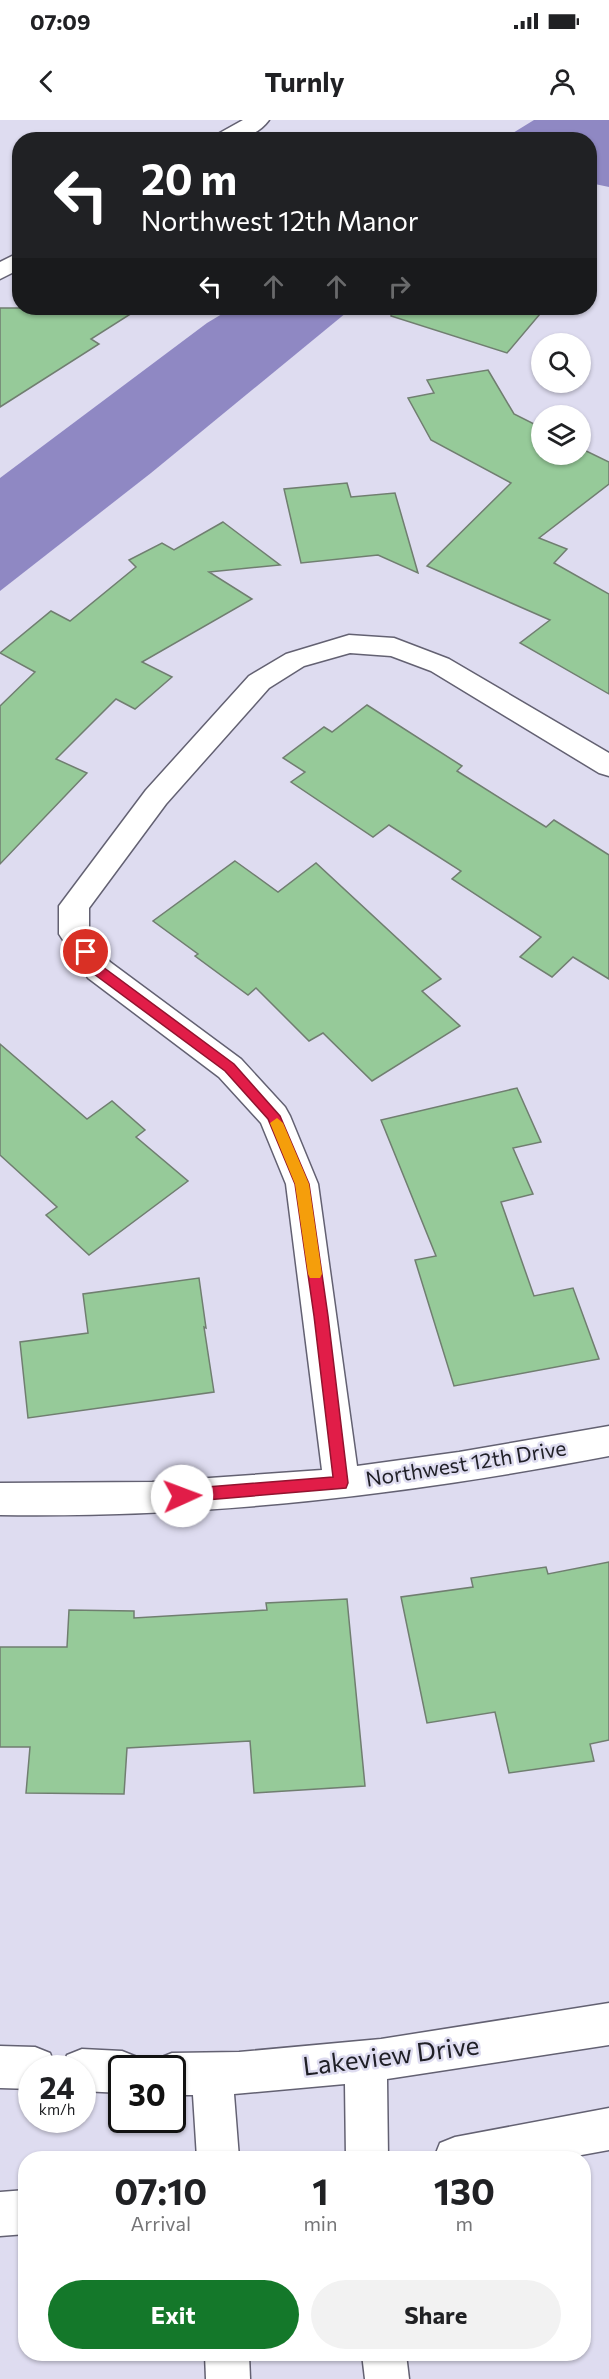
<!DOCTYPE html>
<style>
body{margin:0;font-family:Commissioner,sans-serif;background:#f2f2f2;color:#202124;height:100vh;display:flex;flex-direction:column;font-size:22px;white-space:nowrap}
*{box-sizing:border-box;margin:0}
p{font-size:20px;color:#757577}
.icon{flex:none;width:33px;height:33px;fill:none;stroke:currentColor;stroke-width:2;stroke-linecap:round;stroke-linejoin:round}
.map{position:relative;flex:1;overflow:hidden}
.drawer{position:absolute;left:18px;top:2031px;width:573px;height:210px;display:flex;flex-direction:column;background:#fff;border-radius:24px;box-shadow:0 2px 4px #0004}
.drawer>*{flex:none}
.guide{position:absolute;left:12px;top:12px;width:585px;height:183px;border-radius:24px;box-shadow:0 2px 4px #0004;background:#202124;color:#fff;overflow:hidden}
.tools{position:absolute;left:531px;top:213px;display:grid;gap:12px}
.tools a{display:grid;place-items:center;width:60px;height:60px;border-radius:50%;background:#fff;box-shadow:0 2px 4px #0004;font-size:30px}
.speed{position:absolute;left:18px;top:1935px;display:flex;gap:12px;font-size:30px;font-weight:700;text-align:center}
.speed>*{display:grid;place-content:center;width:78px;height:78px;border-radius:50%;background:#fff;box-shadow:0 2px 4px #0004;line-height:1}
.speed small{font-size:15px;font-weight:400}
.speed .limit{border:3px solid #111;border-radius:9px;background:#fff;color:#111}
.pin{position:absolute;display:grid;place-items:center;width:51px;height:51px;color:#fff;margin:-26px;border:3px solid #fff;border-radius:50%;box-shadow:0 2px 6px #0007}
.me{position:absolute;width:66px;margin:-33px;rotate:88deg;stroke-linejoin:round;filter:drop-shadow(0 0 4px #0008)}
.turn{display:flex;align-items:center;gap:21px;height:126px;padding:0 30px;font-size:27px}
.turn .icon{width:78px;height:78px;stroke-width:2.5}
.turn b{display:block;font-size:42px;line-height:51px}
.lanes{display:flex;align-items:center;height:57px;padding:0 30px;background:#0003;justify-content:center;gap:30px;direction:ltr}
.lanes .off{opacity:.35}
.eta{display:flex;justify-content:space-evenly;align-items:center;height:102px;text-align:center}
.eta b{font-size:36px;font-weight:700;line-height:42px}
.action{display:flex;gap:12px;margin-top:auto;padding:12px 30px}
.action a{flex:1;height:69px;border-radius:36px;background:#14782a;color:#fff;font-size:24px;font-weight:700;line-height:69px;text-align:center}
.action a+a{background:#f2f2f2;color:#202124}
.status{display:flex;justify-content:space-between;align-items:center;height:42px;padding:0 30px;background:#fff;direction:ltr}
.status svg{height:16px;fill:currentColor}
header{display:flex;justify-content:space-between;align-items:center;height:78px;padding:0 30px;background:#fff;font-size:27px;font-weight:700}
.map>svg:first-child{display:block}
</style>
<div class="status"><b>07:09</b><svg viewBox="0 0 49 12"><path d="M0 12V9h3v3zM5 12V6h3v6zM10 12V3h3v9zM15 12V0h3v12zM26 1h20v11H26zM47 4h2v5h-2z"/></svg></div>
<header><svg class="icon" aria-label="back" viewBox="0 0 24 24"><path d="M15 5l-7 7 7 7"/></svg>Turnly<svg class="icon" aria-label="person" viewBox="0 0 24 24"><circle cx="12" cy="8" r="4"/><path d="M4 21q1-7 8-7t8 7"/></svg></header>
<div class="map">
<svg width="609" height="2259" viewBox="0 0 609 2259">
<rect width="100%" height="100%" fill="#dedcf0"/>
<g fill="#8f88c3">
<polygon points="534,0 609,0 609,67 590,63 590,20 503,19"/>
<polygon points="232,188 352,188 151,353 0,471 0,358 207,203"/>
</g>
<g fill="#96ca99" stroke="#707e70" stroke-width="1.5">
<polygon points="0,188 140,188 91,219 99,224 0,287"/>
<polygon points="392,188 545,188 507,233 391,196"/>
<polygon points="488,250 514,294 542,308 542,334 580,334 580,328 609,342 609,364 539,418 567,429 554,443 609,474 609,574 520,523 550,500 427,446 511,363 431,320 408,278 434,273 427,260"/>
<polygon points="347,363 351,377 395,373 418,453 378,435 301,443 284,369"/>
<polygon points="223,402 280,445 209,452 252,479 142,542 172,557 135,589 116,579 56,639 87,653 0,744 0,586 35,552 0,533 51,491 70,501 136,447 129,440 162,423 174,430"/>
<polygon points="367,585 462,646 457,651 546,707 554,700 609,735 609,859 573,837 552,857 520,837 541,817 452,759 461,751 389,705 373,717 291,662 305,652 283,638 324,607 332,612"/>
<polygon points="235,741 278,772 316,743 441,859 422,871 460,906 372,961 323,913 309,921 256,868 248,875 195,836 198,834 153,801"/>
<polygon points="0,924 87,999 112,981 145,1010 136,1017 188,1061 89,1135 46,1095 57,1087 0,1035"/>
<polygon points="517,968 541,1022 513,1028 533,1074 501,1082 534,1176 573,1168 599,1239 454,1266 415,1140 436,1136 381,1000"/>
<polygon points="199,1158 206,1208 204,1207 214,1272 28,1298 20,1222 88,1213 83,1174"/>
<polygon points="609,1442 609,1620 590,1624 594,1641 509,1653 495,1592 427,1603 401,1477 473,1467 471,1458 546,1447 548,1454"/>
<polygon points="347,1479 365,1666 254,1673 250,1621 127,1628 124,1674 26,1673 30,1627 0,1627 0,1527 67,1527 69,1490 134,1491 134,1498 267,1490 266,1483"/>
</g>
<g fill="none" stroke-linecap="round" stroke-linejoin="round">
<defs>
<g id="minor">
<path d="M 243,0 L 269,0 C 256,18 234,20 214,20 L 216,15 Z"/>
<polygon points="20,132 20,149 0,159 0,142"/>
<path d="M 349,515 L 394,518 L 449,539 L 609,633 L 609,656 L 599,653 L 431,551 L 391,536 L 350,533 L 304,546 L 269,568 L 166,684 L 89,788 L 89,812 L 110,842 L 241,939 L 285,987 L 290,996 L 318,1064 L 357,1346 L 459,1332 L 609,1306 L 609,1336 C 405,1375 208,1398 0,1395 L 0,1363 L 152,1362 L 322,1350 L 286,1064 L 261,1003 L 219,957 L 88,858 L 59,814 L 59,786 L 146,670 L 249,556 L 286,534 Z"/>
<polygon points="609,1883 609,1925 387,1959 388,2038 346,2038 345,1964 234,1974 239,2038 197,2038 193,1975 172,1975 172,1948 153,1948 157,1939 172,1933 239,1932 381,1919"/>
<polygon points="0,1926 35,1927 50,1933 56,1948 32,1948 32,1969 0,1968"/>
<polygon points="82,1929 122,1931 137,1937 141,1948 122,1948 122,1973 82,1971 82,1948 62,1948 67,1935"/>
<polygon points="609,1988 609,2030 565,2038 434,2038 440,2023 455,2017"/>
<polygon points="26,2070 26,2114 0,2116 0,2072"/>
<polygon points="205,2234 249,2234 250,2259 206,2259"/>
<polygon points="362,2234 406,2234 409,2259 365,2259"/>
</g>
</defs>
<use href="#minor" stroke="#636172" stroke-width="3"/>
<use href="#minor" fill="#fff" fill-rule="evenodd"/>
</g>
<polygon fill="#e11d48" stroke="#92132f" stroke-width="1.5" points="86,827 91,829 103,847 234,944 280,996 309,1064 328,1196 348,1363 346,1368 182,1382 177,1380 175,1376 177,1371 182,1369 333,1357 314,1196 295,1064 268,999 225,951 94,854 80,832"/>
<polygon fill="#f59e0b" points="277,998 283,1003 309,1064 322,1154 320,1158 310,1158 308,1154 295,1064 270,1003"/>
<g text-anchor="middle" stroke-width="5" stroke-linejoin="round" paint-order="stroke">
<g font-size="21" fill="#202027" stroke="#dedcf0">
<text transform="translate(466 1344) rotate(-9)" y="7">Northwest 12th Drive</text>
</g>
<g font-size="26" fill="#202027" stroke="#dedcf0">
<text transform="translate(391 1936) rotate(-7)" y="9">Lakeview Drive</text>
</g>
</g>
</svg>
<div class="tools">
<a><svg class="icon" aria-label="search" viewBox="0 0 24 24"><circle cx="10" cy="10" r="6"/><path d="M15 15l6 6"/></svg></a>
<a><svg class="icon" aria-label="layers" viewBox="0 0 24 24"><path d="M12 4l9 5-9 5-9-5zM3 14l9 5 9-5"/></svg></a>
</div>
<div class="speed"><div>24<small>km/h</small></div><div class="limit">30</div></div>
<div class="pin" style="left:86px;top:832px;background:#d93025"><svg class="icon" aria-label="arrive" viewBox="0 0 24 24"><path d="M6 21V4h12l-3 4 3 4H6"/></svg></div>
<svg class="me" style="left:182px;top:1376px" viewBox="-20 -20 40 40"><circle r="19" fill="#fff"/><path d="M0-13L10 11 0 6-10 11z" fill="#e11d48"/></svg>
<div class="guide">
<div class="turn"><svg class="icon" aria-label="left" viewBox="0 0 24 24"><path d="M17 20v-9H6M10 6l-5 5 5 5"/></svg><div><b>20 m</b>Northwest 12th Manor</div></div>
<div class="lanes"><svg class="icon" aria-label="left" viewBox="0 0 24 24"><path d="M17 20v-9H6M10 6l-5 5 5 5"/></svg><svg class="icon off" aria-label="ahead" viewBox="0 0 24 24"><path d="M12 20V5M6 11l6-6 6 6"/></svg><svg class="icon off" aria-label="ahead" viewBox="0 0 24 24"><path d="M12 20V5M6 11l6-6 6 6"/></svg><svg class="icon off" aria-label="right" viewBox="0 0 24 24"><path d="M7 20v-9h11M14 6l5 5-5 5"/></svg></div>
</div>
<section class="drawer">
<div class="eta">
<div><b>07:10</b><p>Arrival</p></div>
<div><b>1</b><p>min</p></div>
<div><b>130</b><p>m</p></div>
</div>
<div class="action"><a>Exit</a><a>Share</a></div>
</section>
</div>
